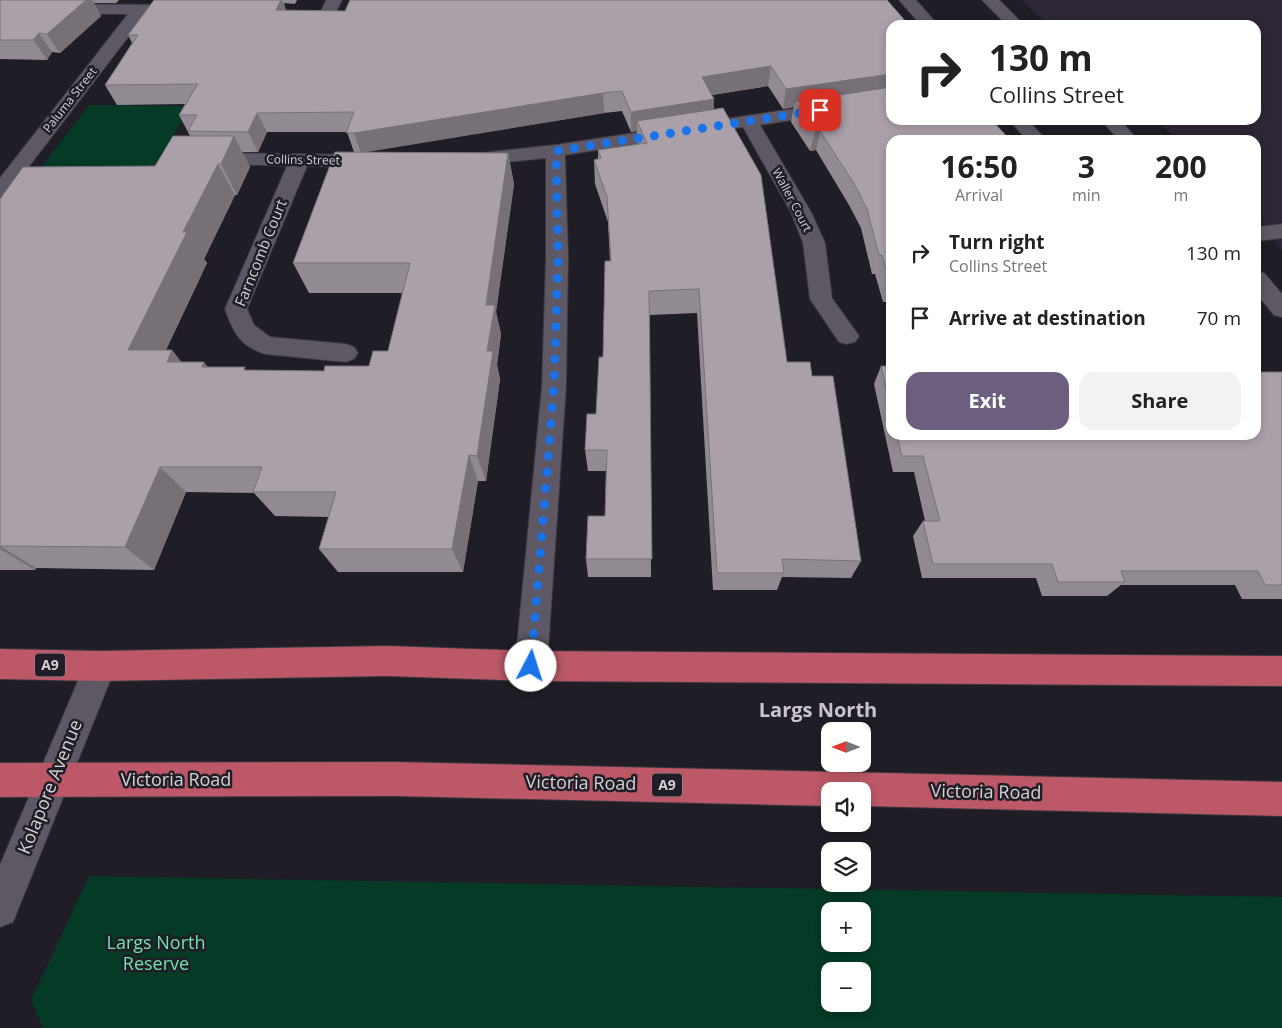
<!DOCTYPE html>
<meta charset="utf-8">
<style>
body{margin:0;font-family:"Open Sans",sans-serif;background:#f2f2f2;color:#222;height:100vh;display:flex;flex-direction:column;font-size:19px;white-space:nowrap}
*{box-sizing:border-box;margin:0}
p{font-size:16px;color:#767676}
.icon{flex:none;width:28px;height:28px;fill:none;stroke:currentColor;stroke-width:2;stroke-linecap:round;stroke-linejoin:round}
.map{position:relative;flex:1;overflow:hidden}
.drawer{position:absolute;left:886px;top:135px;width:375px;height:305px;display:flex;flex-direction:column;background:#fff;border-radius:15px;box-shadow:0 2px 8px #0003}
.drawer>*{flex:none}
.banner{position:absolute;left:886px;top:20px;width:375px;height:105px;border-radius:15px;box-shadow:0 2px 8px #0003;background:#fff;color:#222;overflow:hidden}
.needle{width:32px;rotate:270deg}
.buttons{position:absolute;left:821px;top:722px;display:grid;gap:10px}
.buttons a{display:grid;place-items:center;width:50px;height:50px;border-radius:10px;background:#fff;box-shadow:0 2px 8px #0003;font-size:25px}
.pin{position:absolute;display:grid;place-items:center;width:42px;height:42px;color:#fff;margin:-21px;border-radius:10px;box-shadow:0 2px 8px #0006}
.me{position:absolute;width:55px;margin:-28px;rotate:5deg;stroke-linejoin:round;filter:drop-shadow(0 0 4px #0008)}
.turn{display:flex;align-items:center;gap:18px;height:105px;padding:0 20px;font-size:22px}
.turn .icon{width:65px;height:65px;stroke-width:2.5}
.turn b{display:block;font-size:35px;line-height:42px}
.eta{display:flex;justify-content:space-evenly;align-items:center;height:85px;text-align:center}
.eta b{font-size:30px;font-weight:700;line-height:35px}
.primary-button{display:flex;gap:10px;margin-top:auto;padding:10px 20px}
.primary-button a{flex:1;height:58px;border-radius:15px;background:#6b5e7f;color:#fff;font-size:20px;font-weight:700;line-height:58px;text-align:center}
.primary-button a+a{background:#f2f2f2;color:#222}
ul{padding:0;list-style:none}
li{display:flex;align-items:center;gap:15px;height:65px;padding:0 20px}
li div{flex:1}
li b{display:block;font-size:19px}
li em{font-style:normal}
.map>svg:first-child{display:block}
</style>
<div class="map">
<svg width="1282" height="1028" viewBox="0 0 1282 1028">
<rect width="100%" height="100%" fill="#211d26"/>
<polygon fill="#2d2634" points="1021,0 1282,0 1282,251 1256,215 1256,140 1179,140 1156,120 1256,120 1256,25 1049,25"/>
<g fill="#043a26" fill-rule="evenodd">
<polygon points="89,105 192,106 135,195 20,195"/>
<path d="M 89,876 L 1282,897 L 1282,1028 L 43,1028 L 31,1000 ZM 830,911 L 862,911 L 862,944 L 830,944 ZM 830,971 L 862,971 L 862,1004 L 830,1004 Z"/>
</g>
<g fill="none" stroke-linecap="round" stroke-linejoin="round">
<defs>
<g id="minor">
<polygon points="326,0 342,0 335,14 323,14 321,11"/>
<polygon points="899,0 916,0 938,25 921,25"/>
<polygon points="982,0 999,0 1024,25 1007,25"/>
<polygon points="0,4 185,5 191,7 193,10 191,13 185,15 145,15 7,195 0,197 0,178 128,14 0,14"/>
<polygon points="891,94 891,104 760,125 811,212 825,243 832,298 859,336 855,342 847,344 839,342 810,299 803,243 791,212 743,127 565,155 568,257 566,386 547,666 542,677 531,681 520,677 515,666 542,386 546,257 546,158 472,166 465,164 462,160 465,156 472,154 555,145"/>
<polygon points="1009,120 1028,120 1046,140 1027,140"/>
<polygon points="1101,120 1120,120 1138,140 1119,140"/>
<path d="M 210,153 L 369,155 L 376,157 L 379,161 L 376,165 L 369,167 L 307,166 L 247,309 L 254,325 L 270,337 L 346,344 L 354,347 L 358,353 L 354,359 L 346,362 L 265,354 C 240,346 233,332 225,309 L 287,166 L 203,163 L 200,159 L 203,155 Z"/>
<polygon points="1282,224 1282,238 1256,241 1256,227"/>
<polygon points="1256,271 1264,273 1282,294 1282,317 1274,315 1256,293"/>
<polygon points="100,651 111,655 116,666 13,922 0,927 0,865 89,655"/>
</g>
<g id="trunk">
<polygon points="387,646 531,651 1282,656 1282,686 531,681 387,676 100,681 0,679 0,649 100,651"/>
<polygon points="396,762 1282,782 1282,816 862,806 862,791 830,791 830,806 396,796 0,797 0,763"/>
</g>
</defs>
<use href="#minor" stroke="#3b373f" stroke-width="2"/>
<use href="#trunk" stroke="#3b373f" stroke-width="2"/>
<use href="#minor" fill="#5d5863" fill-rule="evenodd"/>
<use href="#trunk" fill="#bc5867" fill-rule="evenodd"/>
</g>
<g fill="#928a92" fill-rule="evenodd">
<polygon points="0,0 119,0 116,3 94,3 101,16 60,53 52,52 47,60 0,59"/>
<path d="M 154,0 L 297,0 L 295,4 L 284,3 L 286,11 L 891,25 L 891,302 L 883,302 L 875,274 L 872,274 L 861,228 L 849,205 L 816,150 L 810,151 L 791,122 L 794,107 L 783,109 L 768,86 L 712,95 L 714,109 L 787,362 L 812,376 L 861,561 L 851,578 L 782,577 L 777,590 L 713,590 L 697,313 L 650,315 L 651,577 L 588,577 L 586,559 L 605,516 L 606,471 L 588,471 L 585,450 L 596,414 L 603,357 L 610,261 L 608,222 L 595,184 L 594,160 L 598,159 L 598,150 L 637,144 L 637,131 L 631,132 L 622,111 L 604,113 L 363,152 L 508,153 L 514,184 L 496,312 L 501,334 L 497,365 L 500,379 L 486,481 L 478,481 L 463,572 L 338,572 L 319,549 L 329,517 L 275,516 L 254,493 L 186,492 L 154,570 L 36,568 L 35,570 L 0,570 L 0,199 L 155,166 L 190,136 L 179,115 L 185,104 L 117,105 L 105,85 L 132,43 L 128,35 ZM 267,132 L 347,132 L 354,152 L 293,263 L 309,293 L 402,293 L 388,351 L 369,366 L 324,371 L 247,370 L 208,367 L 181,362 L 172,350 L 166,350 L 207,263 L 204,259 L 235,195 L 237,195 L 250,167 L 242,152 L 258,152 Z"/>
<polygon points="881,366 891,366 891,435 1256,435 1282,372 1282,599 1242,599 1235,585 1121,585 1107,596 1042,596 1036,578 922,578 913,536 923,521 925,521 914,472 893,472 874,384"/>
</g>
<g fill="#777077">
<polygon points="86,0 92,0 101,16 60,53 47,34"/>
<polygon points="281,0 282,0 289,18 276,10"/>
<polygon points="39,33 52,52 47,60 33,40"/>
<polygon points="771,66 768,86 700,97 702,77"/>
<polygon points="891,74 891,93 795,102 794,107 783,109 786,89"/>
<polygon points="603,93 604,113 361,153 354,133"/>
<polygon points="714,99 713,119 637,121 637,131 631,132 631,112"/>
<polygon points="257,113 267,132 258,152 248,132"/>
<polygon points="815,131 820,131 816,150 810,151"/>
<polygon points="234,136 250,167 237,195 221,164"/>
<polygon points="508,153 514,184 496,312 501,334 497,365 500,379 486,481 477,456 487,351 486,305"/>
<polygon points="218,164 235,195 204,259 207,263 152,379 128,350 183,232"/>
<polygon points="172,350 195,379 167,362"/>
<polygon points="204,362 226,390 202,367"/>
<polygon points="469,455 478,481 463,572 452,549"/>
<polygon points="160,467 186,492 154,570 125,547"/>
<polygon points="0,546 36,568 35,570 0,549"/>
</g>
<g fill="#aaa0aa" stroke="#777077">
<polygon points="0,0 86,0 47,34 39,33 33,40 0,40"/>
<polygon points="154,0 281,0 276,10 345,11 350,0 887,0 909,25 891,25 891,74 786,89 771,66 702,77 714,99 631,112 622,91 603,93 354,133 346,133 354,112 257,113 248,132 188,131 197,115 179,115 198,84 105,85 138,35 128,35"/>
<polygon points="891,87 891,120 992,120 1010,140 891,140 891,283 890,283 882,255 879,255 867,209 855,185 820,131 815,131 795,102"/>
<polygon points="723,108 761,175 787,362 810,362 812,376 833,376 861,561 782,559 784,573 717,573 699,289 649,291 652,559 586,559 588,516 605,516 607,450 585,450 587,414 596,414 599,357 603,357 605,261 611,261 607,197 594,160 601,158 598,150 647,143 637,121"/>
<polygon points="173,136 234,136 221,164 218,164 183,232 187,232 128,350 172,350 167,362 204,362 202,367 245,367 244,370 324,371 325,366 369,366 373,351 388,351 410,263 293,263 335,152 508,153 486,305 495,305 487,351 493,351 477,456 469,455 452,549 319,549 336,492 253,492 262,467 160,467 125,547 0,546 0,199 23,167 155,166"/>
<polygon points="881,366 891,366 891,409"/>
<polygon points="1256,372 1282,372 1282,585 1265,585 1258,571 1121,571 1125,582 1058,582 1052,564 933,564 923,521 940,521 923,456 902,456 897,435 1256,435"/>
</g>
<g fill="none" stroke-linecap="round" stroke-linejoin="round">
<polyline stroke="#1a73e8" stroke-width="9" stroke-dasharray="0 16.2" points="531,666 554,386 558,257 556,151 820,110"/>
</g>
<g text-anchor="middle" stroke-width="5" stroke-linejoin="round" paint-order="stroke">
<g font-size="12" fill="#d4d1d7" stroke="#211d26">
<text transform="translate(70 100) rotate(-52)" y="4">Paluma Street</text>
<text transform="translate(303 160) rotate(1)" y="4">Collins Street</text>
<text transform="translate(792 200) rotate(62)" y="4">Waller Court</text>
</g>
<g fill="#211d26" stroke="#9e9ba2" stroke-width="1">
<rect x="35" y="653.5" width="30" height="23" rx="4"/>
<rect x="652" y="773.5" width="30" height="23" rx="4"/>
</g>
<g font-size="14" font-weight="bold" fill="#d4d1d7">
<text x="50" y="670">A9</text>
<text x="667" y="790">A9</text>
</g>
<g font-size="15" fill="#d4d1d7" stroke="#211d26">
<text transform="translate(261 253) rotate(-68)" y="5">Farncomb Court</text>
</g>
<g font-size="18" fill="#d4d1d7" stroke="#211d26">
<text x="176" y="786">Victoria Road</text>
<text transform="translate(581 783) rotate(1)" y="6">Victoria Road</text>
<text transform="translate(50 787) rotate(-68)" y="6">Kolapore Avenue</text>
<text transform="translate(986 792) rotate(1)" y="6">Victoria Road</text>
</g>
<g font-size="18" fill="#6ee4b0" stroke="#211d26">
<text x="156" y="949">Largs North<tspan x="156" dy="21">Reserve</tspan></text>
</g>
<g font-size="20" font-weight="bold" fill="#cac4d1" stroke="#211d26">
<text x="818" y="717">Largs North</text>
</g>
</g>
</svg>
<div class="buttons">
<a><svg class="needle" viewBox="-14 -14 28 28"><path d="M0-13l5 13h-10z" fill="#e53935"/><path d="M0 13l5-13h-10z" fill="#767676"/></svg></a>
<a><svg class="icon" aria-label="sound" viewBox="0 0 24 24"><path d="M4 9h4l5-4v14l-5-4H4zM17 9q2 3 0 6"/></svg></a>
<a><svg class="icon" aria-label="layers" viewBox="0 0 24 24"><path d="M12 4l9 5-9 5-9-5zM3 14l9 5 9-5"/></svg></a>
<a>+</a>
<a>−</a>
</div>
<div class="pin" style="left:820px;top:110px;background:#d93025"><svg class="icon" aria-label="arrive" viewBox="0 0 24 24"><path d="M6 21V4h12l-3 4 3 4H6"/></svg></div>
<svg class="me" style="left:531px;top:666px" viewBox="-20 -20 40 40"><circle r="19" fill="#fff"/><path d="M0-13L10 11 0 6-10 11z" fill="#1a73e8"/></svg>
<div class="banner">
<div class="turn"><svg class="icon" aria-label="right" viewBox="0 0 24 24"><path d="M7 20v-9h11M14 6l5 5-5 5"/></svg><div><b>130 m</b>Collins Street</div></div>
</div>
<section class="drawer">
<div class="eta">
<div><b>16:50</b><p>Arrival</p></div>
<div><b>3</b><p>min</p></div>
<div><b>200</b><p>m</p></div>
</div>
<ul>
<li><svg class="icon" aria-label="right" viewBox="0 0 24 24"><path d="M7 20v-9h11M14 6l5 5-5 5"/></svg><div><b>Turn right</b><p>Collins Street</p></div><em>130 m</em></li>
<li><svg class="icon" aria-label="arrive" viewBox="0 0 24 24"><path d="M6 21V4h12l-3 4 3 4H6"/></svg><div><b>Arrive at destination</b></div><em>70 m</em></li>
</ul>
<div class="primary-button"><a>Exit</a><a>Share</a></div>
</section>
</div>
